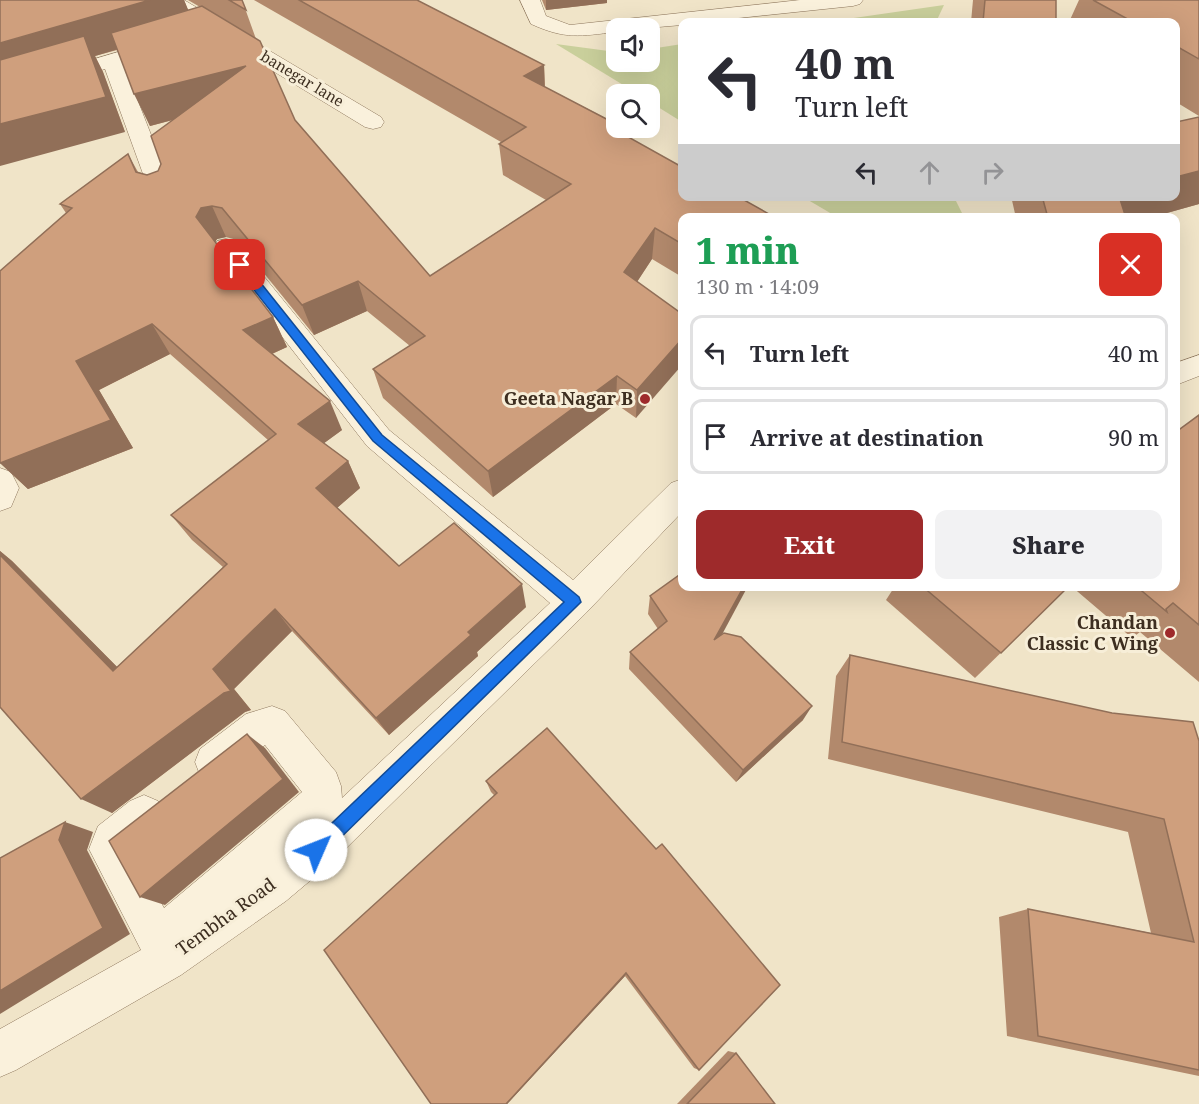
<!DOCTYPE html>
<meta charset="utf-8">
<style>
body{margin:0;font-family:"Noto Serif",serif;background:#f2f2f3;color:#2b2b33;height:100vh;display:flex;flex-direction:column;font-size:22px;white-space:nowrap}
*{box-sizing:border-box;margin:0}
p{font-size:20px;color:#7c7c81}
.icon{flex:none;width:33px;height:33px;fill:none;stroke:currentColor;stroke-width:2;stroke-linecap:round;stroke-linejoin:round}
.map{position:relative;flex:1;overflow:hidden}
.side{position:absolute;left:678px;top:213px;width:502px;height:378px;display:flex;flex-direction:column;background:#fff;border-radius:12px;box-shadow:0 6px 24px #0002}
.side>*{flex:none}
.top-card{position:absolute;left:678px;top:18px;width:502px;height:183px;border-radius:12px;box-shadow:0 6px 24px #0002;background:#fff;color:#2b2b33;overflow:hidden}
.controls{position:absolute;left:606px;top:18px;display:grid;gap:12px}
.controls a{display:grid;place-items:center;width:54px;height:54px;border-radius:12px;background:#fff;box-shadow:0 6px 24px #0002;font-size:30px}
.pin{position:absolute;display:grid;place-items:center;width:51px;height:51px;color:#fff;margin:-26px;border-radius:12px;box-shadow:0 3px 9px #0006}
.me{position:absolute;width:66px;margin:-33px;rotate:46deg;stroke-linejoin:round;filter:drop-shadow(0 0 4px #0008)}
.turn{display:flex;align-items:center;gap:21px;height:126px;padding:0 18px;font-size:27px}
.turn .icon{width:78px;height:78px;stroke-width:2.5}
.turn b{display:block;font-size:42px;line-height:51px}
.lanes{display:flex;align-items:center;height:57px;padding:0 18px;background:#0003;justify-content:center;gap:30px;direction:ltr}
.lanes .off{opacity:.35}
.round{display:grid;place-items:center;flex:none;width:63px;height:63px;border-radius:12px;background:#f2f2f3}
.headline{display:flex;align-items:center;justify-content:space-between;height:102px;padding:0 18px}
h1{font-size:36px;font-weight:800;line-height:45px;color:#1e9e55}
.button{display:flex;gap:12px;margin-top:auto;padding:12px 18px}
.button a{flex:1;height:69px;border-radius:12px;background:#9e2a2b;color:#fff;font-size:24px;font-weight:800;line-height:69px;text-align:center}
.button a+a{background:#f2f2f3;color:#2b2b33}
ul{padding:0;list-style:none}
li{display:flex;align-items:center;gap:18px;height:75px;margin:0 12px 9px;padding:0 6px;border:3px solid #e1e1e2;border-radius:12px}
li div{flex:1}
li b{display:block;font-size:22px}
li em{font-style:normal}
.map>svg:first-child{display:block}
</style>
<div class="map">
<svg width="1199" height="1104" viewBox="0 0 1199 1104">
<rect width="100%" height="100%" fill="#f0e4c8"/>
<g fill="#c9cf9b">
<polygon points="944,5 936,22 826,22"/>
<polygon points="556,44 616,52 616,62 650,62 650,49 682,44 682,122 650,102 650,94 638,94"/>
<polygon points="803,197 954,197 964,217 837,217"/>
</g>
<g fill="none" stroke-linecap="round" stroke-linejoin="round">
<defs>
<g id="minor">
<polygon points="160,0 184,0 381,117 384,122 381,127 373,129 365,127 163,4"/>
<path d="M 520,0 L 540,0 L 546,16 L 570,25 L 800,0 L 863,0 L 860,4 L 853,6 L 701,22 L 682,22 L 682,25 L 647,28 L 616,28 L 616,32 C 580,36 566,40 531,24 Z"/>
<polygon points="162,39 169,41 172,45 169,49 123,63 175,196 172,201 163,204 154,201 151,196 105,69 0,100 0,87"/>
<polygon points="226,239 235,241 389,430 573,580 671,483 682,479 682,512 586,613 330,864 286,901 181,975 16,1070 0,1077 0,1029 141,950 89,849 98,826 130,801 144,795 158,801 164,815 158,829 132,850 164,908 302,792 265,745 228,775 214,781 200,775 195,762 200,749 246,714 272,706 285,711 336,772 341,786 342,798 550,603 367,446 217,253 213,247 217,241"/>
<polygon points="1199,355 1199,376 1176,385 1176,363"/>
<polygon points="0,468 11,472 19,488 11,507 0,511"/>
</g>
</defs>
<use href="#minor" stroke="#8d765c" stroke-width="1"/>
<use href="#minor" fill="#faf1dc" fill-rule="evenodd"/>
</g>
<g fill="#b2896c">
<polygon points="0,0 184,0 188,10 200,7 188,0 242,0 256,39 295,120 430,276 546,200 503,175 499,144 501,142 254,0 417,0 544,65 545,87 627,129 627,137 682,218 682,277 652,259 637,282 682,314 636,418 616,404 493,497 383,398 373,369 410,346 367,311 314,335 237,240 226,237 217,239 215,242 273,317 287,347 272,354 342,430 324,443 348,461 360,488 337,508 399,566 526,607 477,652 478,656 389,735 292,631 234,689 251,710 245,712 112,813 0,707 0,551 12,561 117,667 223,567 192,540 171,515 268,440 170,354 99,390 133,448 28,489 0,463 66,213 60,204 128,154 138,172 147,175 158,171 161,164 173,120 150,126 117,50 95,56 103,72 125,132"/>
<polygon points="542,0 607,0 607,3 546,10"/>
<polygon points="973,0 1056,0 1056,22 971,22"/>
<polygon points="1079,0 1199,0 1199,116 1176,102 1176,22 1069,22"/>
<polygon points="1199,117 1199,204 1149,218 1016,218 1011,196 1176,196"/>
<polygon points="1199,415 1199,682 1140,632 1132,638 1071,586 1176,586"/>
<polygon points="895,586 1069,586 975,678 886,600"/>
<polygon points="650,596 722,634 803,720 736,782 629,669 630,652 658,629 648,614"/>
<polygon points="850,655 1199,741 1199,1076 1007,1036 999,917 1028,909 1151,933 1128,832 828,759 836,676"/>
<polygon points="547,728 699,1070 694,1068 625,976 507,1104 431,1104 494,795 491,792 486,781"/>
<polygon points="728,1051 736,1053 775,1104 677,1104"/>
</g>
<g fill="#916f58">
<polygon points="150,0 184,0 195,26 95,56 103,72 125,132 0,166 0,43"/>
<polygon points="546,0 607,0 607,3 546,10"/>
<polygon points="544,65 545,97 524,76"/>
<polygon points="246,66 257,97 150,126 134,94"/>
<polygon points="627,129 626,161 621,133"/>
<polygon points="1199,171 1199,204 1149,218 1101,218 1114,196 1176,196 1176,177"/>
<polygon points="212,206 226,237 217,239 211,248 196,217 201,208"/>
<polygon points="655,228 652,259 623,303 624,272"/>
<polygon points="358,281 367,311 314,335 302,305"/>
<polygon points="273,317 287,347 258,360 243,330"/>
<polygon points="152,324 170,354 99,390 133,448 28,489 0,463 76,361"/>
<polygon points="682,339 682,365 636,418 637,390"/>
<polygon points="617,376 616,404 493,497 488,471"/>
<polygon points="330,401 342,430 312,452 298,424"/>
<polygon points="348,461 360,488 330,514 316,488"/>
<polygon points="0,551 12,561 140,690 113,671 0,555"/>
<polygon points="522,584 526,607 477,652 478,656 389,735 376,718 468,632"/>
<polygon points="744,586 748,586 710,657 714,640"/>
<polygon points="275,609 292,631 234,689 251,710 245,712 112,813 81,799"/>
<polygon points="812,706 803,720 736,782 743,770"/>
<polygon points="247,734 265,748 299,792 165,905 140,897"/>
<polygon points="65,822 93,832 87,850 130,934 0,1014 0,991"/>
<polygon points="626,973 625,976 507,1104 506,1104"/>
</g>
<g fill="#cf9f7d" stroke="#916f58" stroke-width="1.5">
<polygon points="0,0 150,0 0,43"/>
<polygon points="229,0 242,0 246,10"/>
<polygon points="299,0 417,0 544,65 524,76 616,124 616,128 624,128 627,129 621,133 682,167 682,196 737,196 776,218 682,218 682,244 655,228 624,272 682,314 682,339 637,390 617,376 488,471 373,369 425,336 358,281 302,305 222,208 212,206 201,208 196,217 273,317 243,330 330,401 298,424 348,461 316,488 399,566 454,523 522,584 468,632 471,635 376,718 275,609 213,669 231,691 224,693 81,799 0,707 0,555 113,671 227,564 171,515 276,434 152,324 76,361 111,420 0,463 0,271 72,208 60,204 128,154 136,172 147,175 158,171 161,164 151,136 246,66 134,94 111,33 202,6 260,41 295,120 430,276 571,184 499,144 526,127"/>
<polygon points="985,0 1056,0 1056,22 983,22"/>
<polygon points="1093,0 1199,0 1199,59 1176,46 1176,22 1133,22"/>
<polygon points="84,36 106,97 0,124 0,60"/>
<polygon points="1199,117 1199,171 1176,177 1176,122"/>
<polygon points="1042,196 1119,196 1126,218 1048,218"/>
<polygon points="1199,415 1199,625 1173,603 1166,609 1167,612 1136,586 1176,586 1176,432"/>
<polygon points="682,573 682,586 744,586 714,640 724,633 741,637 812,706 743,770 630,652 667,621 650,596"/>
<polygon points="922,586 1069,586 1001,653"/>
<polygon points="850,655 1112,713 1193,722 1199,741 1199,1070 1038,1036 1028,909 1194,942 1164,819 842,742"/>
<polygon points="547,728 656,849 662,844 780,985 699,1070 626,973 506,1104 431,1104 324,950 497,793 486,781"/>
<polygon points="247,734 283,779 140,897 109,841"/>
<polygon points="65,822 59,840 103,928 0,991 0,858"/>
<polygon points="736,1053 775,1104 687,1104"/>
</g>
<polygon fill="#1a73e8" stroke="#114b97" stroke-width="1.5" points="240,261 244,262 382,435 579,597 581,602 322,856 316,859 310,856 308,850 310,844 564,602 373,441 236,267 235,265"/>
<g fill="#9e2a2b" stroke="#f7eed8" stroke-width="2">
<circle cx="645" cy="399" r="6"/>
<circle cx="1170" cy="633" r="6"/>
</g>
<g text-anchor="middle" stroke-width="6" stroke-linejoin="round" paint-order="stroke">
<g font-size="15" fill="#3d2e20" stroke="#f7eed8">
<text transform="translate(302 79) rotate(31)" y="5">banegar lane</text>
</g>
<g font-size="18" font-weight="bold" fill="#3d2e20" stroke="#f7eed8" text-anchor="end">
<text x="633" y="405">Geeta Nagar B</text>
<text x="1158" y="629">Chandan<tspan x="1158" dy="21">Classic C Wing</tspan></text>
</g>
<g font-size="18" fill="#3d2e20" stroke="#f7eed8">
<text transform="translate(226 917) rotate(-36)" y="6">Tembha Road</text>
</g>
</g>
</svg>
<div class="controls">
<a><svg class="icon" aria-label="sound" viewBox="0 0 24 24"><path d="M4 9h4l5-4v14l-5-4H4zM17 9q2 3 0 6"/></svg></a>
<a><svg class="icon" aria-label="search" viewBox="0 0 24 24"><circle cx="10" cy="10" r="6"/><path d="M15 15l6 6"/></svg></a>
</div>
<div class="pin" style="left:240px;top:265px;background:#d93025"><svg class="icon" aria-label="arrive" viewBox="0 0 24 24"><path d="M6 21V4h12l-3 4 3 4H6"/></svg></div>
<svg class="me" style="left:316px;top:850px" viewBox="-20 -20 40 40"><circle r="19" fill="#fff"/><path d="M0-13L10 11 0 6-10 11z" fill="#1a73e8"/></svg>
<div class="top-card">
<div class="turn"><svg class="icon" aria-label="left" viewBox="0 0 24 24"><path d="M17 20v-9H6M10 6l-5 5 5 5"/></svg><div><b>40 m</b>Turn left</div></div>
<div class="lanes"><svg class="icon" aria-label="left" viewBox="0 0 24 24"><path d="M17 20v-9H6M10 6l-5 5 5 5"/></svg><svg class="icon off" aria-label="ahead" viewBox="0 0 24 24"><path d="M12 20V5M6 11l6-6 6 6"/></svg><svg class="icon off" aria-label="right" viewBox="0 0 24 24"><path d="M7 20v-9h11M14 6l5 5-5 5"/></svg></div>
</div>
<section class="side">
<div class="headline"><div><h1>1 min</h1><p>130 m · 14:09</p></div><a class="round" style="background:#d93025;color:#fff"><svg class="icon" aria-label="close" viewBox="0 0 24 24"><path d="M6 6l12 12M18 6L6 18"/></svg></a></div>
<ul>
<li><svg class="icon" aria-label="left" viewBox="0 0 24 24"><path d="M17 20v-9H6M10 6l-5 5 5 5"/></svg><div><b>Turn left</b></div><em>40 m</em></li>
<li><svg class="icon" aria-label="arrive" viewBox="0 0 24 24"><path d="M6 21V4h12l-3 4 3 4H6"/></svg><div><b>Arrive at destination</b></div><em>90 m</em></li>
</ul>
<div class="button"><a>Exit</a><a>Share</a></div>
</section>
</div>
